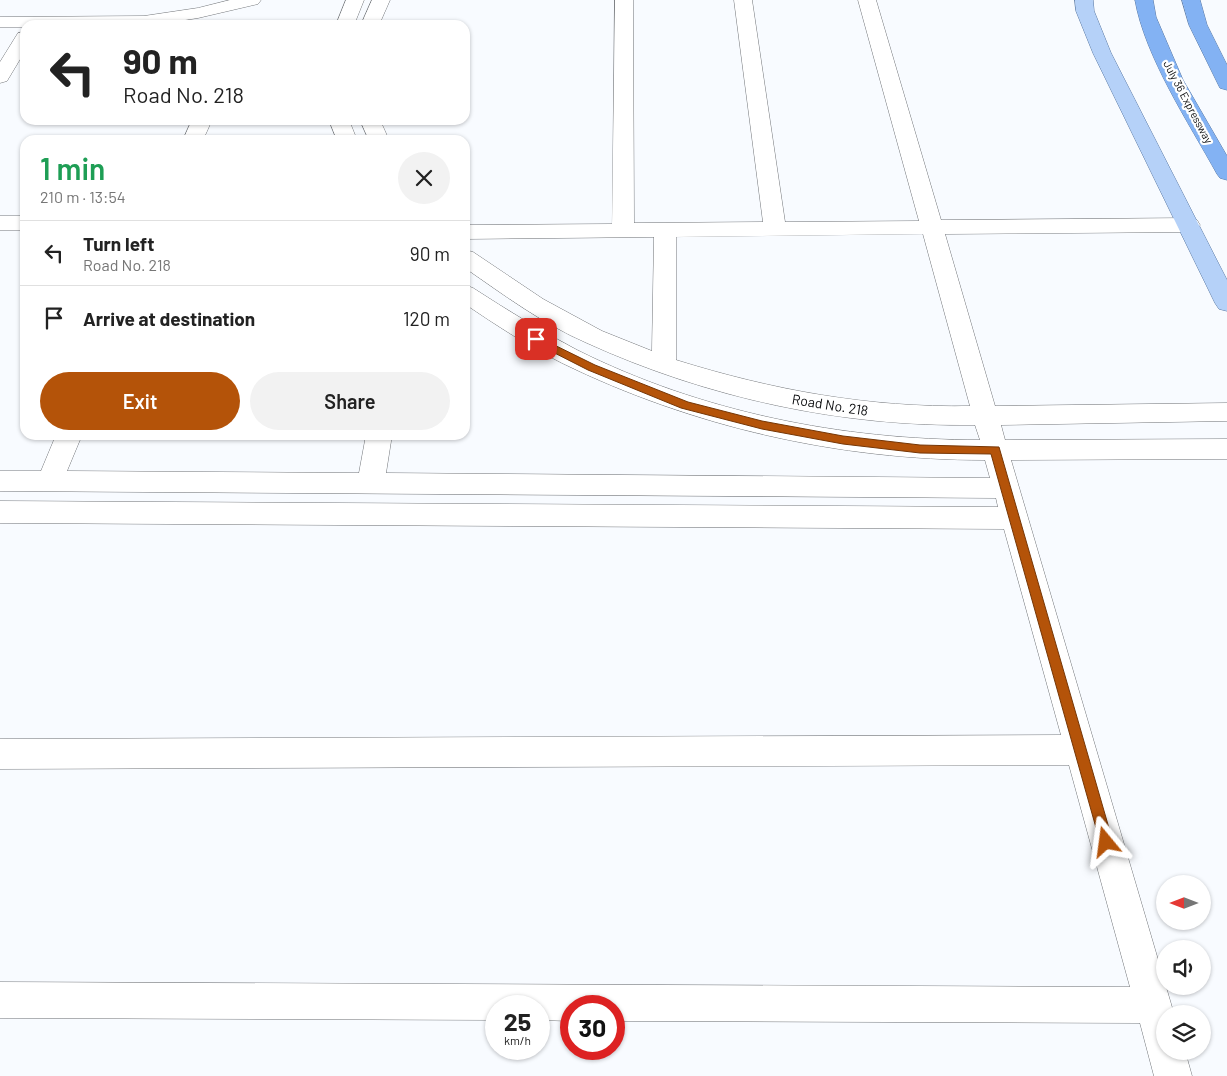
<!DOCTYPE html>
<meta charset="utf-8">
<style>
body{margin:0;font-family:Barlow,sans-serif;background:#f2f2f2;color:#222;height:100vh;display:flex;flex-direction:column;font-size:19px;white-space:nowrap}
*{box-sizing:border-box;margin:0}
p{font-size:16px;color:#767676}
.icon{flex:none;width:28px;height:28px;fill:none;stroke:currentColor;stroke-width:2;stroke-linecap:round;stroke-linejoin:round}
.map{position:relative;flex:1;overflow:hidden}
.drawer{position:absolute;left:20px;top:135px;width:450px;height:305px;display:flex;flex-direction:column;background:#fff;border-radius:15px;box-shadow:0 1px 4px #0004}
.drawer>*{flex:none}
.hud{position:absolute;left:20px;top:20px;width:450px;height:105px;border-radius:15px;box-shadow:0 1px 4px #0004;background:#fff;color:#222;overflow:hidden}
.needle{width:32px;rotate:270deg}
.controls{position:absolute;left:1156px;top:875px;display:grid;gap:10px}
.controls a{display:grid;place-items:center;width:55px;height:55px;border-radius:50%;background:#fff;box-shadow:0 1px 4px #0004;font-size:25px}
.speed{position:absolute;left:485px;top:995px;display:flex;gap:10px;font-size:25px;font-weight:700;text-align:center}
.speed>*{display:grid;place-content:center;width:65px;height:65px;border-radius:50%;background:#fff;box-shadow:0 1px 4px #0004;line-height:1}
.speed small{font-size:12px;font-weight:400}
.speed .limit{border:8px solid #d22;background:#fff;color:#111}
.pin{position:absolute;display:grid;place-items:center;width:42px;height:42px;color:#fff;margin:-21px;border-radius:10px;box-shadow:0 2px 8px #0006}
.me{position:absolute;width:55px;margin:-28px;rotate:344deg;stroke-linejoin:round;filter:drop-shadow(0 0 4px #0008)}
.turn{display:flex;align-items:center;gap:18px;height:105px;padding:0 20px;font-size:22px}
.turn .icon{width:65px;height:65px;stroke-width:2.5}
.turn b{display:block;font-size:35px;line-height:42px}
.round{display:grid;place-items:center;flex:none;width:52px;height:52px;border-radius:26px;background:#f2f2f2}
.headline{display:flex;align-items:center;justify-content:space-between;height:85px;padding:0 20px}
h1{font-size:30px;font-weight:600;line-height:38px;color:#1e9e55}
.primary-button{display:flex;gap:10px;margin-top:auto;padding:10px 20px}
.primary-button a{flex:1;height:58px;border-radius:30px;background:#b45309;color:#fff;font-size:20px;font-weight:600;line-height:58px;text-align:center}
.primary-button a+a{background:#f2f2f2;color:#222}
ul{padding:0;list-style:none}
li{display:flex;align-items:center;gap:15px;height:65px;padding:0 20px;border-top:1px solid #e0e0e0}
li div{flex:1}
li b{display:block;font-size:19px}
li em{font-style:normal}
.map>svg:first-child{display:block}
</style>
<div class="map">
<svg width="1227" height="1076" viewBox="0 0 1227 1076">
<rect width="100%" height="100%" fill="#f8fbff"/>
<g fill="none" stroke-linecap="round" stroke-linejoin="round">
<defs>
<g id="minor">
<polygon points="230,0 261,0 258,4 198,18 153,25 25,25 25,27 0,27 0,17 144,16 198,8"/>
<polygon points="346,0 364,0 354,25 336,25"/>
<polygon points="372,0 390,0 379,25 361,25"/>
<path d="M 615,0 L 633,0 L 634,223 L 763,222 L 734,0 L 752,0 L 785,222 L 919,221 L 858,0 L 876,0 L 941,220 L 1189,218 L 1197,220 L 1200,225 L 1197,230 L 1189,232 L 945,234 L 995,406 L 1227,403 L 1227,421 L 1001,425 L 1005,440 L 1227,439 L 1227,459 L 1011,460 L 1174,1014 L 1165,1014 L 1165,1051 L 1185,1051 L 1192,1076 L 1154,1076 L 1140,1023 L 614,1021 L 614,1006 L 571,1006 L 571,1021 L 539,1020 L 539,1006 L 496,1006 L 496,1020 L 0,1018 L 0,982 L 1130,987 L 1069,765 L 0,769 L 0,739 L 1061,735 L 1004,529 L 0,523 L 0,501 L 998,507 L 996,498 L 0,491 L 0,471 L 41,471 L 56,435 L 82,435 L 67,471 L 359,473 L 366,435 L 392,435 L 386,473 L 990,478 L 985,460 C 839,460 693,427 562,363 C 528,346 496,325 465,304 L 465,285 L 473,288 C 507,310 541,331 577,350 C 701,412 842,440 980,440 L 975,425 C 842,427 708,398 587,343 C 543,324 504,295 465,268 L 465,250 L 473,252 L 543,299 L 602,331 L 652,351 L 654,237 L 465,239 L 465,225 L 612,224 ZM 923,234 L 970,406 C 870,408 772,390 676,360 L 676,237 Z"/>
<polygon points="25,32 25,51 7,81 0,83 0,62 18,33"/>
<polygon points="192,120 212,120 203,140 183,140"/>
<polygon points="329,120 349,120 357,140 337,140"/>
<polygon points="360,120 380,120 389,140 369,140"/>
<rect x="0" y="216" width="25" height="14"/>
</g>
<polygon id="major" points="1075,0 1093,0 1094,11 1111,53 1227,280 1227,311 1219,309 1215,303 1093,53 1076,11"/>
<g id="highway">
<path d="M 1135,0 L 1153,0 L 1156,17 L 1183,80 L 1227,156 L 1227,180 L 1220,178 L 1217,174 C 1189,123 1145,57 1135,0 Z"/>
<polygon points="1182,0 1200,0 1207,25 1227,65 1227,90 1220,88 1218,84 1189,25"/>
</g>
</defs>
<use href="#minor" stroke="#727579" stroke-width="1"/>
<use href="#major" stroke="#5978a3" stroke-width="1"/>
<use href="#highway" stroke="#5978a3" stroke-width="1"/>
<use href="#minor" fill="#fff" fill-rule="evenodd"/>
<use href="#major" fill="#b5d1f8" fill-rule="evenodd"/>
<use href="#highway" fill="#83b2f3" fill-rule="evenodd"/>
</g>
<polygon fill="#b45309" stroke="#753606" points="536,336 595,365 688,402 762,421 843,436 920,445 999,447 1113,842 1111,846 1106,848 1102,846 1100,842 991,454 920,453 843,444 762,429 681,408 588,370 533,342 533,337"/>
<g text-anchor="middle" stroke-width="4.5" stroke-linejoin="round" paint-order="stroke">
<g font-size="11" fill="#0c0d0f" stroke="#fff">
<text transform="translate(1188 102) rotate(62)" y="4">July 36 Expressway</text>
</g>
<g font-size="14" fill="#0c0d0f" stroke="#fff">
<text transform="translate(830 405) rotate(9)" y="5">Road No. 218</text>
</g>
</g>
</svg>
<div class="controls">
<a><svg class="needle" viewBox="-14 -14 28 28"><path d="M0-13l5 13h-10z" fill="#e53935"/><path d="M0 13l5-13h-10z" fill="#767676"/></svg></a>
<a><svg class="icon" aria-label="sound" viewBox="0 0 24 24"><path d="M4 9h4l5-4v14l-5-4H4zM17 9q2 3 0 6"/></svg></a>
<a><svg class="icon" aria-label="layers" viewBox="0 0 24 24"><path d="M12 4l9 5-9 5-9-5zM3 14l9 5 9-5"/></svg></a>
</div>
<div class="speed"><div>25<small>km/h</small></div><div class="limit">30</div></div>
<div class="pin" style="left:536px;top:339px;background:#d93025"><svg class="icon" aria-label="arrive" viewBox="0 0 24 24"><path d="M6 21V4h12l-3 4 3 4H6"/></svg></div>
<svg class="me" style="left:1106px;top:842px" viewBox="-20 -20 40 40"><path d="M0-17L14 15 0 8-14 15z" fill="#b45309" stroke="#fff" stroke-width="4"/></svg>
<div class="hud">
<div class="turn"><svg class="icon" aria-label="left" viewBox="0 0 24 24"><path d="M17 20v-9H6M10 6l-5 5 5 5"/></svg><div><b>90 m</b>Road No. 218</div></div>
</div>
<section class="drawer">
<div class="headline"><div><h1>1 min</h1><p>210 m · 13:54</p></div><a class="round"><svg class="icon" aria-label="close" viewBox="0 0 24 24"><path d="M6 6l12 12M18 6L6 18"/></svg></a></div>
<ul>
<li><svg class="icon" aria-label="left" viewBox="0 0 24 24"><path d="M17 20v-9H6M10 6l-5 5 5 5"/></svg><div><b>Turn left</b><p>Road No. 218</p></div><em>90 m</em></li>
<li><svg class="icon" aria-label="arrive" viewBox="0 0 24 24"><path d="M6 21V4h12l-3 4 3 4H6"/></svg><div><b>Arrive at destination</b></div><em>120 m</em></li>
</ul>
<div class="primary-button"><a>Exit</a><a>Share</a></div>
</section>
</div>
